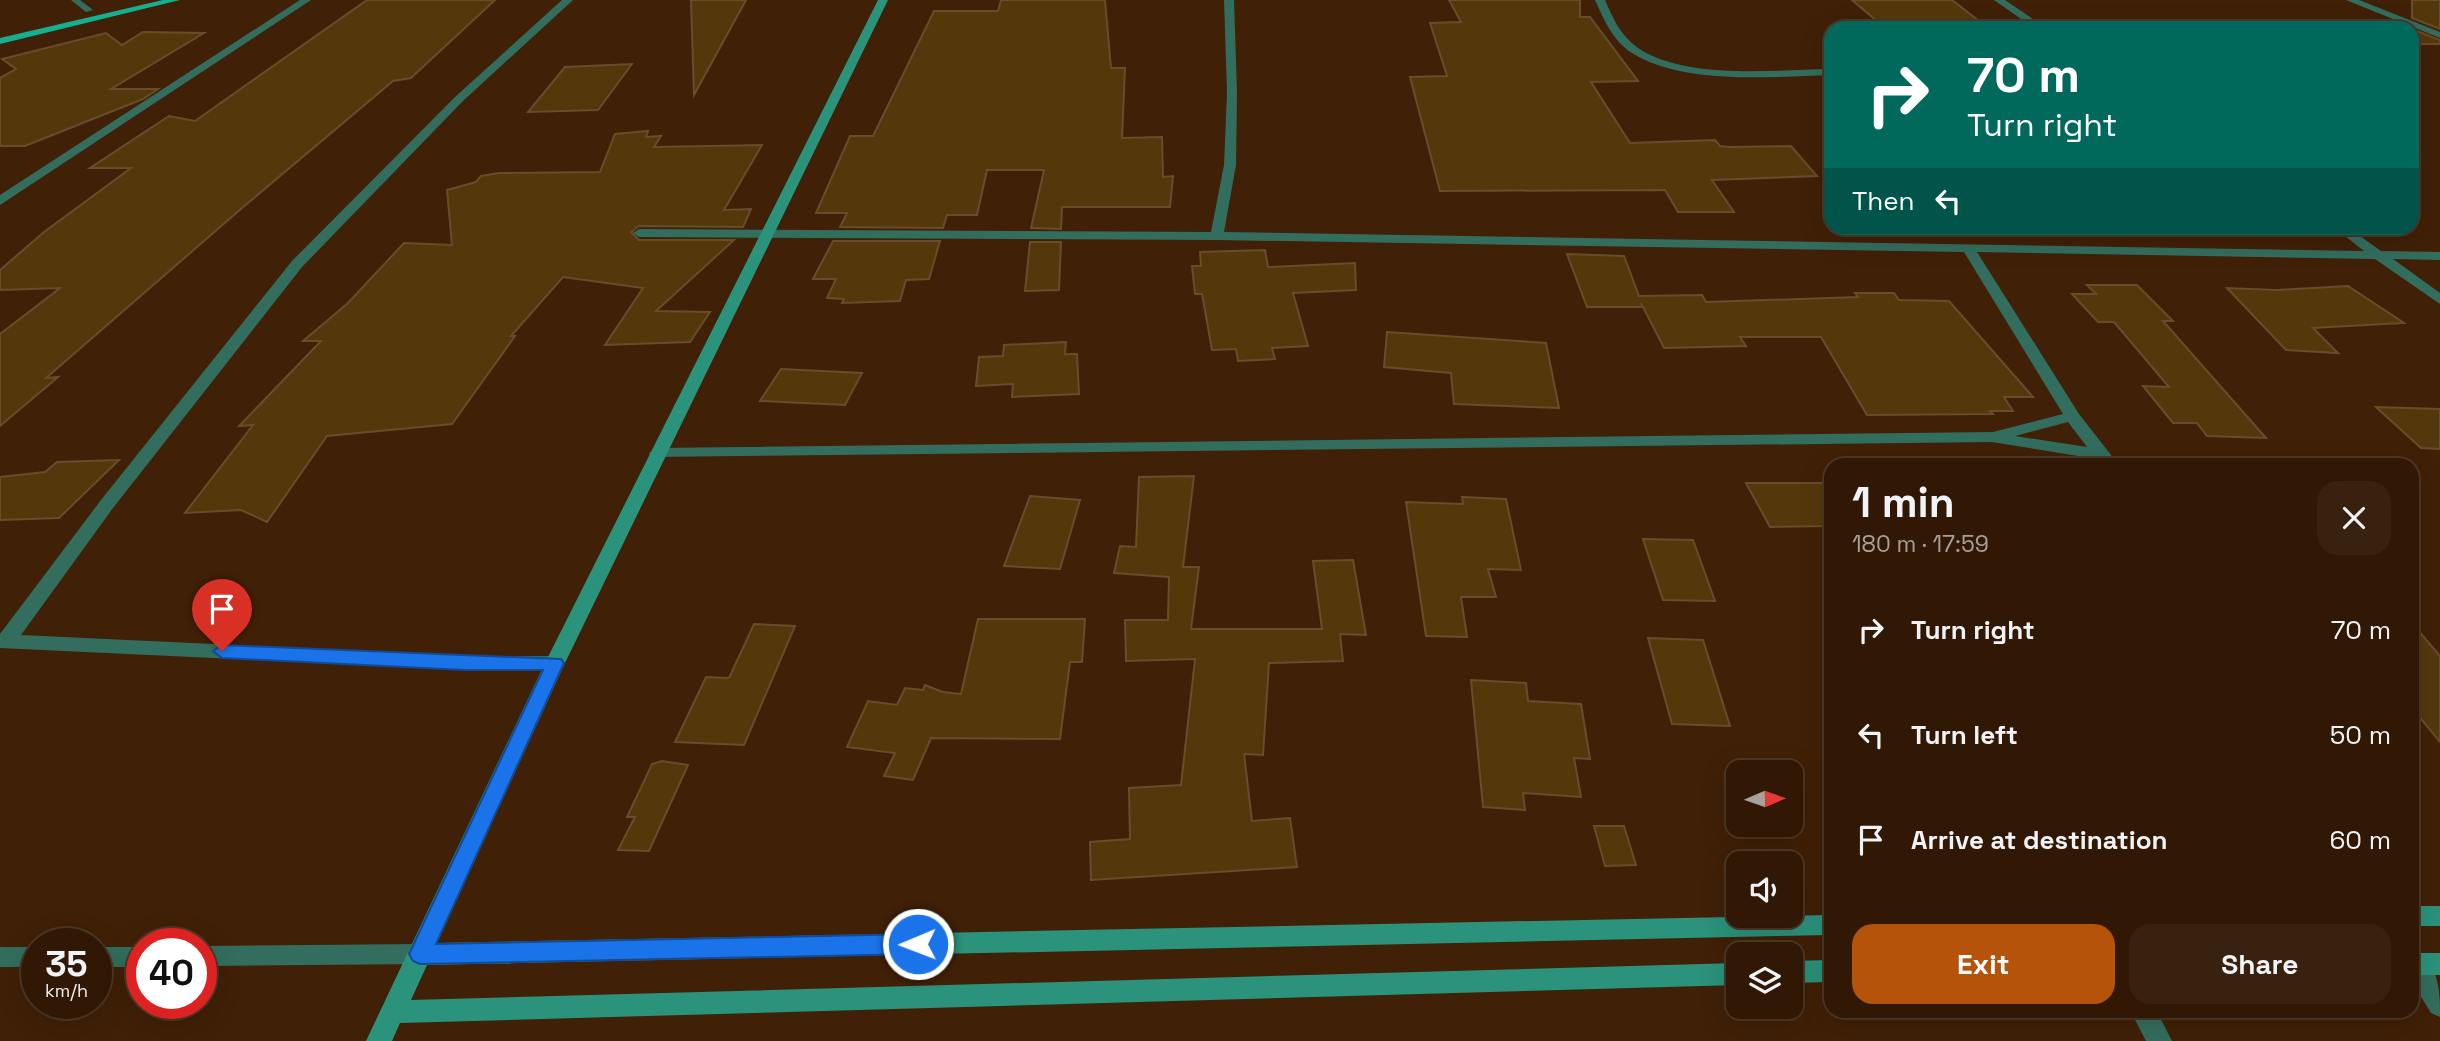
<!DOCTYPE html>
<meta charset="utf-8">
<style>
body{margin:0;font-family:"Space Grotesk",sans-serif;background:#38210f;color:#f1f3f6;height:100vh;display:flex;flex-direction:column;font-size:26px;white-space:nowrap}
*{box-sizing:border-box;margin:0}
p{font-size:23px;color:#a8a09a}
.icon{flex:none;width:38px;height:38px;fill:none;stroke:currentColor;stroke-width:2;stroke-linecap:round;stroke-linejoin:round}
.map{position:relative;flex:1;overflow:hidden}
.sheet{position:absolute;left:1824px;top:458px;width:595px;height:560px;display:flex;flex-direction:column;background:#301805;border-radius:21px;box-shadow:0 7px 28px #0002,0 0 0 2px #4b3727}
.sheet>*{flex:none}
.banner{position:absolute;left:1824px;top:21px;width:595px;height:214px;border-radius:21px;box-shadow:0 7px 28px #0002,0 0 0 2px #4b3727;background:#00695c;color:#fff;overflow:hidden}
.needle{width:46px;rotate:88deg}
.controls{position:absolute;left:1726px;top:760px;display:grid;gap:14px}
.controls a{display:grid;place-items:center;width:77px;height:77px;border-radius:14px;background:#301805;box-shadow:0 7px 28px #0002,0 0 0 2px #4b3727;font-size:35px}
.speed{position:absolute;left:21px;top:928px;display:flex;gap:14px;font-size:35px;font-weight:700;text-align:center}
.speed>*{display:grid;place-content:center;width:91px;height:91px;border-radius:50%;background:#301805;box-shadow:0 7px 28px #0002,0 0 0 2px #4b3727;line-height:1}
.speed small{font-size:18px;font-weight:400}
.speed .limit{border:10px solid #d22;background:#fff;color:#111}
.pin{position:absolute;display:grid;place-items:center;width:60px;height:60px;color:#fff;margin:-72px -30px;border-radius:50% 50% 50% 0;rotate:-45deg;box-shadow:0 0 7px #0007}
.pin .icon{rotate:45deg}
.me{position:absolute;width:77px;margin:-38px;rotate:269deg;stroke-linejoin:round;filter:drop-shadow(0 0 5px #0008)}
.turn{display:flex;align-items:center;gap:24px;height:147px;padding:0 28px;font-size:32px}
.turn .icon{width:91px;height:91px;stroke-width:2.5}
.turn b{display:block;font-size:49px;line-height:60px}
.then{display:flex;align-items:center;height:66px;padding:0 28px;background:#0003;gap:14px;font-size:26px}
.round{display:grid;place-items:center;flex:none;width:74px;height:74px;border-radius:21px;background:#38210f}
.headline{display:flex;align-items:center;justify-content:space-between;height:119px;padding:0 28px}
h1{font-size:42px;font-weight:600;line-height:52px}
.action{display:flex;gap:14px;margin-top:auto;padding:14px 28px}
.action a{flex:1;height:80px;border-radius:21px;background:#b45309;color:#fff;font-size:28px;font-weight:600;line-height:80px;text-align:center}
.action a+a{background:#38210f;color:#f1f3f6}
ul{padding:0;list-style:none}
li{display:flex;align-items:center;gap:21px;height:105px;padding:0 28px}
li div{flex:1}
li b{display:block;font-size:26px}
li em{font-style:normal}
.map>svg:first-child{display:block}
</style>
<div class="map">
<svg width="2440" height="1041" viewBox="0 0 2440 1041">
<rect width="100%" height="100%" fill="#402007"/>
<g fill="#54380c" stroke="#674d2a" stroke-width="2">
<polygon points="367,0 495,0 411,78 393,81 242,208 46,378 58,377 0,426 0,334 60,288 0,290 0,270 44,232 131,168 90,168 169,116 195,121"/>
<polygon points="691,0 746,0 694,95"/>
<polygon points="1001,0 1105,0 1111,68 1125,68 1122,138 1162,137 1163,177 1173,176 1170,207 1062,207 1061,229 1031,228 1044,170 987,170 977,215 947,215 943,228 840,227 847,213 816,213 850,136 873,136 934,11 998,11"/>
<polygon points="1449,0 1580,0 1580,17 1590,17 1638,81 1591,82 1630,143 1715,140 1720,146 1729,147 1791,146 1817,176 1712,180 1734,212 1678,212 1665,190 1440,191 1410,77 1447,76 1430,23 1461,22"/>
<polygon points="1852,0 1952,0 1988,28 1885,28"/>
<polygon points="2412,0 2440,0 2440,29 2412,18"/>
<polygon points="2412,29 2440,40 2440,44 2412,44"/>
<polygon points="143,32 204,33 111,89 158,89 143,99 25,146 0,146 0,78 16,69 2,59 106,33 122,45"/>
<polygon points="632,64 598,110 528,112 565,67"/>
<polygon points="648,131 646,137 661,136 654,147 762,145 724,210 751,209 743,227 639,226 631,232 639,240 734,240 656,311 710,312 690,342 605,345 643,288 563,277 511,336 515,336 452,424 327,436 267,522 241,510 185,513 253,425 239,426 321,341 303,341 348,303 404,243 452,245 447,190 476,182 481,176 499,173 600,172 615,134"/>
<polygon points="833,241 940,241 929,279 906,280 900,301 842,303 844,299 827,298 836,279 813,279"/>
<polygon points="1030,242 1061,242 1059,290 1025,291"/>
<polygon points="1265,250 1268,267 1355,263 1356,290 1293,293 1308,346 1272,348 1275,359 1238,361 1236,349 1212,350 1202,294 1195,294 1192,266 1201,266 1200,252"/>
<polygon points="1567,254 1624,256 1639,296 1702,295 1706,302 1858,297 1855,293 1894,293 1899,300 1949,301 2033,397 2004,397 2013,411 1990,411 1993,414 1867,415 1821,337 1740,337 1746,346 1664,348 1641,303 1643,307 1587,307"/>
<polygon points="2087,285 2137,285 2173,321 2163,321 2266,438 2207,436 2197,423 2173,423 2143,386 2169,387 2114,322 2098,322 2072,294 2096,294"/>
<polygon points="2348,286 2404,323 2313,328 2338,353 2286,350 2227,288 2276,290"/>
<polygon points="1387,332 1546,343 1559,408 1454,404 1451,373 1384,367"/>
<polygon points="1066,342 1065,354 1077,354 1079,394 1012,397 1013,384 976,386 979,357 1003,356 1004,345"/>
<polygon points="781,369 862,373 845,405 760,401"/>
<polygon points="2376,407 2440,409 2440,449 2421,448"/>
<polygon points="119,460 59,518 0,520 0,477 45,472 57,462"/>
<polygon points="1194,476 1183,567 1199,567 1191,629 1322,629 1313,561 1353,560 1366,635 1340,634 1343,661 1269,663 1263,755 1244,754 1252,821 1290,818 1297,867 1091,880 1090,842 1130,839 1129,788 1181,785 1195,659 1126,661 1125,620 1168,620 1169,577 1114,573 1120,546 1136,547 1139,477"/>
<polygon points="1746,483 1830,483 1830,526 1770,527"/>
<polygon points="1030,496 1080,500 1060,569 1004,566"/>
<polygon points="1462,497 1506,499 1521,570 1488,569 1496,597 1461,597 1467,637 1426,636 1406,502 1463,504"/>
<polygon points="1643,539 1693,540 1715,601 1663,600"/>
<polygon points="978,619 1085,619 1082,662 1070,662 1060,739 931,738 913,780 884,776 895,753 847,747 868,701 897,705 905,688 923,690 925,685 943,692 961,694"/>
<polygon points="2412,623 2440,656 2440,742 2412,708"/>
<polygon points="754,624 795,626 744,745 675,742 706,677 729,678"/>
<polygon points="1648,638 1703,640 1730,726 1672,724"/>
<polygon points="1471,680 1526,683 1528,701 1581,704 1590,759 1574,758 1581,797 1523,793 1525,810 1483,807"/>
<polygon points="662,761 688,765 649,851 618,850 635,817 627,817 652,764"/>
<polygon points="1594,826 1624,826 1636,865 1605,866"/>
</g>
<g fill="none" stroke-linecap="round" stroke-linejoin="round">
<g fill="#336d5e" fill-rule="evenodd">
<polygon points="71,0 80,0 93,10 86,12"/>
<polygon points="420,944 428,947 431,954 428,961 420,964 201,966 201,946"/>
<rect x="0" y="947" width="37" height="20"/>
<rect x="96" y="947" width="46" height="20"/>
</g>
<g fill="#336d5e" fill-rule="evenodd">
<polygon points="300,0 311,0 0,205 0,195"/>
<polygon points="562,0 573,0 463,101 302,267 113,508 21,635 465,656 555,656 562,658 565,663 562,668 465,670 0,648 0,634 101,500 292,261 455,97"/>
<path d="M 1224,0 L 1234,0 L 1237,93 L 1236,165 L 1224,232 L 2364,251 L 2335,228 L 2349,228 L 2381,251 L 2440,252 L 2440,260 L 2393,259 L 2440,293 L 2440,304 L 2375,259 L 1977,252 L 2079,414 L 2111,455 L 2113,460 L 2105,465 L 2096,459 L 1992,442 L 651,457 L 649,453 L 657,448 L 1993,432 L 2063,414 L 1964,252 L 1217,240 L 639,237 L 633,233 L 639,229 L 1211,232 L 1224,165 L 1227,93 ZM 2068,422 L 2087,447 L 2015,436 Z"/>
<path d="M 1595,0 L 1605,0 C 1613,19 1621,36 1638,48 C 1686,80 1774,70 1830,69 L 1830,75 C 1772,77 1683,85 1632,53 C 1613,41 1604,20 1595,0 Z"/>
<polygon points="1994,0 2005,0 2046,28 2034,28"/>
<polygon points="2346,0 2359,0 2440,32 2440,38"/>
<path d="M 2414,953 C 2440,963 2440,993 2440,1017 L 2431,1013 L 2412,982 L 2412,954 Z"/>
<polygon points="2131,1012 2157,1012 2172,1041 2146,1041"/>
</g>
<g fill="#2b927b" fill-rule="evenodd">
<polygon points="878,0 888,0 565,663 437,943 1830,915 1830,935 427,965 411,1000 1738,963 1738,985 400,1023 392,1041 366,1041 545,663"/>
<rect x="2412" y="906" width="28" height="20"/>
<rect x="2412" y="953" width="28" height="22"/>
<polygon points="1830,960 1830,982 1790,983 1790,961"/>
</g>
<polygon fill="#16af91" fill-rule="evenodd" points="163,0 180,0 0,44 0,38"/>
</g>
<polygon fill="#1a73e8" stroke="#114b97" stroke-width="2" points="222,645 561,659 564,663 436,944 918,934 926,937 929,944 926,951 918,954 420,964 413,961 409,954 543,670 465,670 222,658 213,651"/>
</svg>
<div class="controls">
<a><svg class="needle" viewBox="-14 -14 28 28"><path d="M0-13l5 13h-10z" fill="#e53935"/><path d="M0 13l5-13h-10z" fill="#a8a09a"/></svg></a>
<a><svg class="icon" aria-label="sound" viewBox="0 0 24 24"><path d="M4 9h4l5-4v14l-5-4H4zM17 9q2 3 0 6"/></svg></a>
<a><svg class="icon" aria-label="layers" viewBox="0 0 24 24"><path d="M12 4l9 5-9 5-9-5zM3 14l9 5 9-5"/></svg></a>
</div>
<div class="speed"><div>35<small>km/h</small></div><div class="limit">40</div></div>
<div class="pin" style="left:222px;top:651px;background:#d93025"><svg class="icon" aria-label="arrive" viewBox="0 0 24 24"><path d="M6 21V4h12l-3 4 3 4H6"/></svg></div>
<svg class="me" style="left:918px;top:944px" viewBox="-20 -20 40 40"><circle r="17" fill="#1a73e8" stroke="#fff" stroke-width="3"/><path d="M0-11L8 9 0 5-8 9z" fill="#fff"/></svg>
<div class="banner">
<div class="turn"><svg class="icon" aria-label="right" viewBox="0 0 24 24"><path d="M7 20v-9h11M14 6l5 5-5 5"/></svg><div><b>70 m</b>Turn right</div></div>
<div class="then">Then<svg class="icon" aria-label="left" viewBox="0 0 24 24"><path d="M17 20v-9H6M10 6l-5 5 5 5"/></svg></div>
</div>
<section class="sheet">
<div class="headline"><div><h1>1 min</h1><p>180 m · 17:59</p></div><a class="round"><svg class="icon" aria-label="close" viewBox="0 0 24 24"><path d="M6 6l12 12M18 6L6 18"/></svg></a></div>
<ul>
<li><svg class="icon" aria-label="right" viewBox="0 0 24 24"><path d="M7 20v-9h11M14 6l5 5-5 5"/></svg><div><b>Turn right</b></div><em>70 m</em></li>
<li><svg class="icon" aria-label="left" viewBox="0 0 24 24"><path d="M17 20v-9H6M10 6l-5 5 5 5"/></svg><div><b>Turn left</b></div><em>50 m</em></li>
<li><svg class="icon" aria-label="arrive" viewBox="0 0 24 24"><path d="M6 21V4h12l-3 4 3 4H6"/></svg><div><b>Arrive at destination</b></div><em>60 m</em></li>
</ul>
<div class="action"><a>Exit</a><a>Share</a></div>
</section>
</div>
